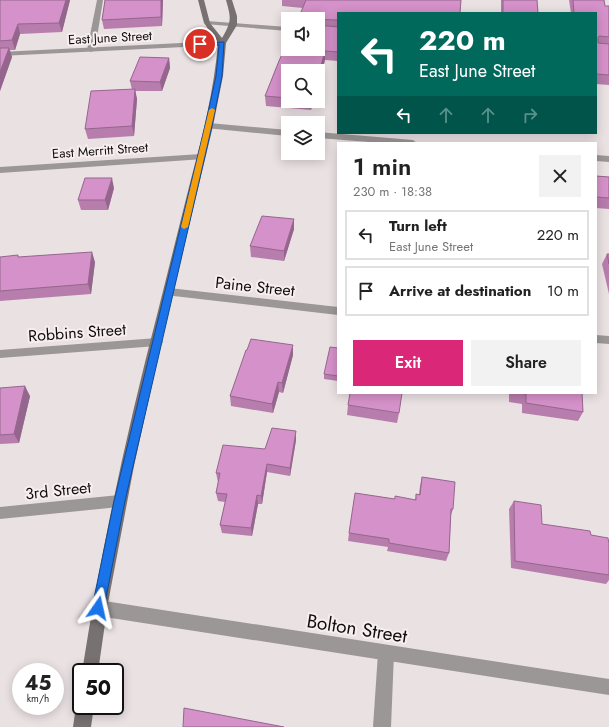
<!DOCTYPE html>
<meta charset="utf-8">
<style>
body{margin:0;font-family:Jost,sans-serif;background:#f2f2f2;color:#222;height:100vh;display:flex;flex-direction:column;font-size:15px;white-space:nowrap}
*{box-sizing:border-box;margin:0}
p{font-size:13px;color:#767676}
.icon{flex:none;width:22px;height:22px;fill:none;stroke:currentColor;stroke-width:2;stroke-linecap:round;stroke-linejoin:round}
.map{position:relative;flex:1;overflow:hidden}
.drawer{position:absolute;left:337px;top:142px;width:260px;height:252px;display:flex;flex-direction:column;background:#fff;border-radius:0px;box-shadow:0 2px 10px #0003}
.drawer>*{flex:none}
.guide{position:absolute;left:337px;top:12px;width:260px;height:122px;border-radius:0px;box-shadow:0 2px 10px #0003;background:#00695c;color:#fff;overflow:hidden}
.fabs{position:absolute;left:281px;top:12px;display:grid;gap:8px}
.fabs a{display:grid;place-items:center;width:44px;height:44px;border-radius:0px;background:#fff;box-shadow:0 2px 10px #0003;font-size:20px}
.speed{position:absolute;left:12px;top:663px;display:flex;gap:8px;font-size:20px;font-weight:700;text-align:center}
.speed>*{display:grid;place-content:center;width:52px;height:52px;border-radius:50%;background:#fff;box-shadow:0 2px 10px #0003;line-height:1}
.speed small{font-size:10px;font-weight:400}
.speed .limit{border:2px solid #111;border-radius:6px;background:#fff;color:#111}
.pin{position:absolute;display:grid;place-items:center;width:34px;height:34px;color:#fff;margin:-17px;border:2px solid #fff;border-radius:50%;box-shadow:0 1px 4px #0007}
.me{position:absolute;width:44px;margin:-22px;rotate:11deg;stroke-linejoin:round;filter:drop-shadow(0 0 3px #0008)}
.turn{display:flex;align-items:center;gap:14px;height:84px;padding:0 16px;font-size:18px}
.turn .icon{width:52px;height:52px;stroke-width:2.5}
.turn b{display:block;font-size:28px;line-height:34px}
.lanes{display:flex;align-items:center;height:38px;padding:0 16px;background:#0003;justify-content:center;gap:20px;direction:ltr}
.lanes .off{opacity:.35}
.round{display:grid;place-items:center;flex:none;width:42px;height:42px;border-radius:0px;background:#f2f2f2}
.summary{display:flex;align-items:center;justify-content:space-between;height:68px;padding:0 16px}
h1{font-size:24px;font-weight:600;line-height:30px}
.cta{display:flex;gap:8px;margin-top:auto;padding:8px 16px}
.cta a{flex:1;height:46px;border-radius:0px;background:#db2777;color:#fff;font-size:16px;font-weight:600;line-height:46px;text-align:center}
.cta a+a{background:#f2f2f2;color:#222}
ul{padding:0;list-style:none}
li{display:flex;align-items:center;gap:12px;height:50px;margin:0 8px 6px;padding:0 8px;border:2px solid #e0e0e0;border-radius:0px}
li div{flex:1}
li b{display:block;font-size:15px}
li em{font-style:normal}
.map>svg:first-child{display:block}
</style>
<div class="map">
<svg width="609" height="727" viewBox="0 0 609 727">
<rect width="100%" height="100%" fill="#eae1e3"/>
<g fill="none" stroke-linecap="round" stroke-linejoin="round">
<g fill="#9b9796" fill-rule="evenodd">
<polygon points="97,0 103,0 95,50 91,52 87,50"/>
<polygon points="386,645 392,647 394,653 391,727 373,727 378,653 380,647"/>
</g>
<g fill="#9b9796" fill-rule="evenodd">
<polygon points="207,21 288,27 288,31 205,24 205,22"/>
<polygon points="222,41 225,41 225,45 0,56 0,52"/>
<polygon points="209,123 288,130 288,136 206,128 205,126 206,124"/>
<polygon points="318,132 413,140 417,143 382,143 318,138"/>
<polygon points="201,154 205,157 204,159 0,173 0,167"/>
<polygon points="596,155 609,156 609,162 596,161"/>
<polygon points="169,288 338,307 338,315 165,295 164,292 165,289"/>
<polygon points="596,335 609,336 609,344 596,343"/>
<polygon points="157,338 161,339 163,342 161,345 157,346 0,358 0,350"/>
<polygon points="119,495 124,497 126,501 124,505 119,507 0,519 0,507"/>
<polygon points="98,600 609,679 609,695 98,616 92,613 90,608 92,603"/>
</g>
<g fill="#777271" fill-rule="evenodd">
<path d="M 198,0 L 204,0 L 210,23 L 222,38 C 232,21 231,18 226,0 L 232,0 L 237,16 L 237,25 L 226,43 L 223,76 L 213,126 L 164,330 L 134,466 L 108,603 L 98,672 L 82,672 C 101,550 127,430 158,311 C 169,267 180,223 191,179 C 203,134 214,90 218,43 L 204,23 Z"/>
<polygon points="81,699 81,706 94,706 91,727 73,727 76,706 79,700"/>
</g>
</g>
<g fill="#b77dad">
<polygon points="0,0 70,0 62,32 20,34 15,50 10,50 12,57 0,91"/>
<polygon points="105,0 163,0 162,26 104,29 102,20"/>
<polygon points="282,0 461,0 460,13 338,13 338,61 325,60 318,85 318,71 288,71 288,101 313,101 311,110 266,106 265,96 279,61 288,41 288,49 318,49 318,19 298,19 303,8 282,6"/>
<polygon points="501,0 537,0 538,13 501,13"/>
<polygon points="569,0 604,0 605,6 609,6 609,85 596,84 596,13 571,13"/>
<polygon points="169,58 170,68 162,91 135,91 137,99 134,136 88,139 85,129 132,90 130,81"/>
<polygon points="596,176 609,177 609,209 596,208"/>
<polygon points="114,188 108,210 81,210 78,200"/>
<polygon points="294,219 294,229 284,261 251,257 250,246"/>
<polygon points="607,254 609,254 609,294 602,264"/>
<polygon points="0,257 19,257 95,262 91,294 0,301"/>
<polygon points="338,348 338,381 324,379 324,374"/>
<polygon points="293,355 283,393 279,392 273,413 231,406 230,396"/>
<polygon points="0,388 30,396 19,443 0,444"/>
<polygon points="509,393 582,393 583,412 578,421 522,413 522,404 509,402"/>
<polygon points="348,405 399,413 397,423 347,415"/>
<polygon points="296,440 290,476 267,472 262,504 258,504 252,536 222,533 220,525 225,502 218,501 216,493 218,482 216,473 265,449"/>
<polygon points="422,477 453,509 451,515 449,553 446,561 387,551 388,547 348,541 349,533 395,499 415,500 416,494 419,494 420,486"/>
<polygon points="514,501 542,524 591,535 609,544 609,580 606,584 511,568 509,509"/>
</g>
<g fill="#95668d">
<polygon points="66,0 70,0 62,32 59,23"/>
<polygon points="161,0 163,0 162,26 161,17"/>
<polygon points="18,24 20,34 15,50 12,40"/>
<polygon points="9,48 12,57 0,91 0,72"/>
<polygon points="325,51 325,60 318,85 318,76"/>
<polygon points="169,58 170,68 162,91 160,82"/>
<polygon points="135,89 137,99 134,136 132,126"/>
<polygon points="311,101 313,101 311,110"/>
<polygon points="112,178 114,188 108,210 105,200"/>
<polygon points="294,219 294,229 284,261 284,251"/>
<polygon points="92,252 95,262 91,294 88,284"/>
<polygon points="293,345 293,355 283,393 282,383"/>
<polygon points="278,382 279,392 273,413 272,404"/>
<polygon points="25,386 30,396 19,443 14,434"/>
<polygon points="296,431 296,440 290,476 290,468"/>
<polygon points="267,464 267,472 262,504 261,496"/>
<polygon points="257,495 258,504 252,536 251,528"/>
</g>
<g fill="#d591c9" stroke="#95668d">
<polygon points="0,0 66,0 59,23 18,24 12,40 0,41"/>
<polygon points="105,0 161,0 161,17 102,20"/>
<polygon points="306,0 461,0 460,13 338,13 338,20 298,19"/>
<polygon points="503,0 537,0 538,13 503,13"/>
<polygon points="573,0 604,0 605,6 609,6 609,37 599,36 598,38 598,43 609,44 609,75 596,74 596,13 574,13"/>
<polygon points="318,25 338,27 338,52 325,51 318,76 318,71 288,71 288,98 265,96 279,61 288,41 288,49 318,49"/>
<polygon points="0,48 9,48 0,72"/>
<polygon points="140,57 169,58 160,82 130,81"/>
<polygon points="135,89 132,126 85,129 91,91"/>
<polygon points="596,176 609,177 609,198 596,197"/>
<polygon points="85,178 112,178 105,200 78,200"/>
<polygon points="262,216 294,219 284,251 250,246"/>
<polygon points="92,252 88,284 0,291 0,257 18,255 18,257"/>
<polygon points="607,254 609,254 609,264"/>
<polygon points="251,339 293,345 282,383 278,382 272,404 230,396 246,350 247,350"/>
<polygon points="330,347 338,348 338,376 324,374"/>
<polygon points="25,386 14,434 0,435 0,388"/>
<polygon points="350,393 402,393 399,413 348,405"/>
<polygon points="518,393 582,393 583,412 526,403 526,394"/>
<polygon points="272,428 296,431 290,468 267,464 261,496 257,495 251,528 220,525 227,494 216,493 220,473 216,473 223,445 265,449"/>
<polygon points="422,477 455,482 453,509 451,509 449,553 389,543 389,539 349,533 355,493 395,499 395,496 416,500 416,494 420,495"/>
<polygon points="514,501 541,505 542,524 590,531 591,535 608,538 609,544 609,575 515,561"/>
<polygon points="184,708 284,727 183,727"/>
</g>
<polygon fill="#1a73e8" stroke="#114b97" points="224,42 222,76 212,126 125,501 104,608 103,612 98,614 94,612 92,608 114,501 205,126 216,76 219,45 200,46 197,44 200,43"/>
<polygon fill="#f59e0b" points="212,108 215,110 188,227 184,229 181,227 209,110"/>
<g text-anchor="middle" stroke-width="4" stroke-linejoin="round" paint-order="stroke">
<g font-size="13" fill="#0f0d0d" stroke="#f7eef0">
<text transform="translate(110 37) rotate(-3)" y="5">East June Street</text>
<text transform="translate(100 150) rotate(-4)" y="5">East Merritt Street</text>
</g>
<g font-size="16" fill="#0f0d0d" stroke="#f7eef0">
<text transform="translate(255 286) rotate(6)" y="6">Paine Street</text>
<text transform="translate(77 332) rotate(-4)" y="6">Robbins Street</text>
<text transform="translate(58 490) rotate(-6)" y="6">3rd Street</text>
</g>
<g font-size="19" fill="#0f0d0d" stroke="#f7eef0">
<text transform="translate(357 628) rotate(9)" y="7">Bolton Street</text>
</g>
</g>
</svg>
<div class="fabs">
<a><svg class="icon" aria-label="sound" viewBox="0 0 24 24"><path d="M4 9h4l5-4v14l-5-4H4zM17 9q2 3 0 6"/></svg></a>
<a><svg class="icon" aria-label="search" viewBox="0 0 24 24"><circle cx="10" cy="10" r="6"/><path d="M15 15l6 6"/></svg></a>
<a><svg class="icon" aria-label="layers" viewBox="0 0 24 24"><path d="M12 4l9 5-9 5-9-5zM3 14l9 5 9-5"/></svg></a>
</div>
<div class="speed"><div>45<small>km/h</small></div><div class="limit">50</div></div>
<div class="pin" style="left:200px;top:44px;background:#d93025"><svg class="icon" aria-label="arrive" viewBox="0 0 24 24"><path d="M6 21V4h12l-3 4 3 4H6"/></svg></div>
<svg class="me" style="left:98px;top:608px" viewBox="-20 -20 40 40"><path d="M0-17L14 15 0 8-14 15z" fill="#1a73e8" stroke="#fff" stroke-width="4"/></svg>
<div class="guide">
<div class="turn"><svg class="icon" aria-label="left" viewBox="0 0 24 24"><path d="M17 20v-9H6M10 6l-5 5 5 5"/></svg><div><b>220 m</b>East June Street</div></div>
<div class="lanes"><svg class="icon" aria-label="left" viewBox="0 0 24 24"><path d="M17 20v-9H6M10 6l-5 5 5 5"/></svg><svg class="icon off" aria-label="ahead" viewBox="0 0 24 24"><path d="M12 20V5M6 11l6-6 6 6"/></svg><svg class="icon off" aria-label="ahead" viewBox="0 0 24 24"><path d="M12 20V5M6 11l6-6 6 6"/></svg><svg class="icon off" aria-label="right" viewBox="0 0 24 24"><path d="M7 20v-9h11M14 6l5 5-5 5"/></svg></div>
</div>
<section class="drawer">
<div class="summary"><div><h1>1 min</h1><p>230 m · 18:38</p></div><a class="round"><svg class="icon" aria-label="close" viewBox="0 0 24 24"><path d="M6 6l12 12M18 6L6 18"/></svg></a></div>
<ul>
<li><svg class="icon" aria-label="left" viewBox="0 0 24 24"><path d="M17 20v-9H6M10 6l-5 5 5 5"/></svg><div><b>Turn left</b><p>East June Street</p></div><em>220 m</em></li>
<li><svg class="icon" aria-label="arrive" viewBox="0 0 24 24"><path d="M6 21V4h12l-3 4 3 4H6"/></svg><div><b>Arrive at destination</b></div><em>10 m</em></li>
</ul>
<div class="cta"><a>Exit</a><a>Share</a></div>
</section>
</div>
